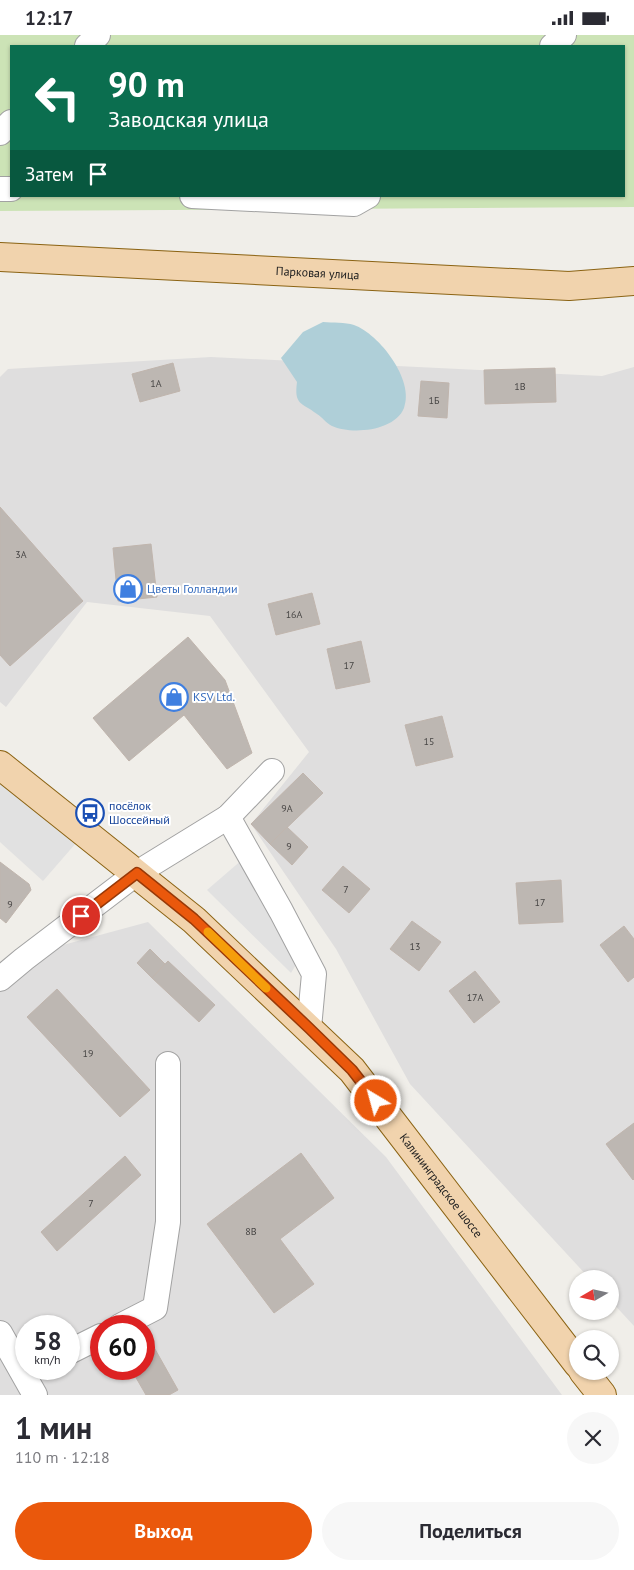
<!DOCTYPE html>
<html lang="ru">
<meta charset="utf-8">
<style>
body{margin:0;font-family:"PT Sans",sans-serif;background:#f7f7f7;color:#2b2b33;height:100vh;display:flex;flex-direction:column;font-size:19px;white-space:nowrap}
*{box-sizing:border-box;margin:0}
p{font-size:16px;color:#7c7c81}
.icon{flex:none;width:28px;height:28px;fill:none;stroke:currentColor;stroke-width:2;stroke-linecap:round;stroke-linejoin:round}
.map{position:relative;height:1360px;overflow:hidden}
.details{display:flex;flex-direction:column;background:#fff;flex:1}
.details>*{flex:none}
.banner{position:absolute;left:10px;top:10px;width:615px;height:152px;border-radius:0px;box-shadow:0 1px 4px #0004;background:#0b6e4f;color:#fff;overflow:hidden}
.needle{width:32px;rotate:261deg}
.fabs{position:absolute;left:569px;top:1235px;display:grid;gap:10px}
.fabs a{display:grid;place-items:center;width:50px;height:50px;border-radius:50%;background:#fff;box-shadow:0 1px 4px #0004;font-size:25px}
.speed{position:absolute;left:15px;top:1280px;display:flex;gap:10px;font-size:25px;font-weight:700;text-align:center}
.speed>*{display:grid;place-content:center;width:65px;height:65px;border-radius:50%;background:#fff;box-shadow:0 1px 4px #0004;line-height:1}
.speed small{font-size:12px;font-weight:400}
.speed .limit{border:8px solid #d22;background:#fff;color:#111}
.pin{position:absolute;display:grid;place-items:center;width:42px;height:42px;color:#fff;margin:-21px;border:2px solid #fff;border-radius:50%;box-shadow:0 1px 5px #0007}
.me{position:absolute;width:55px;margin:-28px;rotate:323deg;stroke-linejoin:round;filter:drop-shadow(0 0 4px #0008)}
.turn{display:flex;align-items:center;gap:18px;height:105px;padding:0 15px;font-size:22px}
.turn .icon{width:65px;height:65px;stroke-width:2.5}
.turn b{display:block;font-size:35px;line-height:42px}
.then{display:flex;align-items:center;height:48px;padding:0 15px;background:#0003;gap:10px;font-size:19px}
.round{display:grid;place-items:center;flex:none;width:52px;height:52px;border-radius:26px;background:#f7f7f7}
.overview{display:flex;align-items:center;justify-content:space-between;height:85px;padding:0 15px}
h1{font-size:30px;font-weight:700;line-height:38px}
.cta{display:flex;gap:10px;margin-top:auto;padding:10px 15px}
.cta a{flex:1;height:58px;border-radius:30px;background:#ea580c;color:#fff;font-size:20px;font-weight:700;line-height:58px;text-align:center}
.cta a+a{background:#f7f7f7;color:#2b2b33}
.status{display:flex;justify-content:space-between;align-items:center;height:35px;padding:0 25px;background:#fff;direction:ltr}
.status svg{height:14px;fill:currentColor}
.map>svg:first-child{display:block}
</style>
<div class="status"><b>12:17</b><svg viewBox="0 0 49 12"><path d="M0 12V9h3v3zM5 12V6h3v6zM10 12V3h3v9zM15 12V0h3v12zM26 1h20v11H26zM47 4h2v5h-2z"/></svg></div>
<div class="map">
<svg width="634" height="1360" viewBox="0 0 634 1360">
<rect width="100%" height="100%" fill="#f0eee9"/>
<g fill="#dfdede" fill-rule="evenodd">
<polygon points="211,322 602,341 634,332 634,1291 610,1265 610,1244 590,1244 410,1049 336,914 251,789 309,717 210,581 87,567 6,672 0,667 0,342 8,334"/>
<path d="M 148,887 L 386,1122 L 562,1360 L 0,1360 L 0,927 ZM 26,1291 L 69,1291 L 69,1334 L 26,1334 ZM 101,1291 L 144,1291 L 144,1334 L 101,1334 Z"/>
</g>
<path fill="#cce3b6" fill-rule="evenodd" d="M 0,0 L 634,0 L 634,172 L 0,176 ZM 11,11 L 624,11 L 624,161 L 11,161 Z"/>
<g fill="#e1e1e1">
<polygon points="0,749 76,808 43,846 0,807"/>
<polygon points="243,824 303,918 291,938 207,855"/>
</g>
<path fill="#afcfd8" d="M 323,287 C 333,288 345,287 354,290 C 379,299 415,345 404,373 C 395,396 352,400 332,391 C 326,388 322,382 317,379 C 301,367 294,370 297,347 L 281,323 L 303,297 Z"/>
<g fill="#bdb7b2" stroke="#c0b5ad">
<polygon points="173,328 180,356 140,367 132,339"/>
<polygon points="555,333 556,367 485,369 484,335"/>
<polygon points="421,346 449,348 447,383 418,381"/>
<polygon points="0,472 83,566 10,631 0,620"/>
<polygon points="151,509 157,562 118,566 113,513"/>
<polygon points="312,558 320,589 276,600 268,569"/>
<polygon points="188,602 225,645 252,718 227,734 184,680 129,726 93,683"/>
<polygon points="361,606 370,647 336,654 327,614"/>
<polygon points="442,681 453,722 416,731 405,690"/>
<polygon points="303,738 323,758 270,809 251,789"/>
<polygon points="287,792 308,812 292,830 270,809"/>
<polygon points="0,827 29,849 31,855 6,888 0,883"/>
<polygon points="343,831 370,854 349,878 322,855"/>
<polygon points="561,845 563,887 519,889 516,848"/>
<polygon points="412,886 441,907 419,936 390,914"/>
<polygon points="624,891 634,904 634,942 628,947 600,910"/>
<polygon points="150,914 165,929 152,943 137,928"/>
<polygon points="168,926 215,970 199,987 152,943"/>
<polygon points="475,936 500,967 474,988 449,956"/>
<polygon points="57,954 150,1055 120,1082 27,982"/>
<polygon points="634,1088 634,1144 633,1145 606,1109"/>
<polygon points="301,1118 334,1163 280,1204 314,1249 274,1278 207,1189"/>
<polygon points="125,1121 141,1140 57,1216 41,1197"/>
<polygon points="151,1307 178,1355 169,1360 146,1360 131,1334 144,1334 144,1311"/>
</g>
<g fill="none" stroke-linecap="round" stroke-linejoin="round">
<defs>
<g id="minor">
<polyline points="87,11 98,0"/>
<polyline points="552,11 564,0"/>
<polyline points="0,98 11,87"/>
<polyline points="0,154 11,154"/>
<polyline points="192,161 354,169 368,161"/>
<polyline points="228,782 281,876 314,939 309,993"/>
<polyline points="0,944 24,924 137,838 228,782 272,736"/>
<polyline points="120,1291 155,1273 168,1187 168,1029"/>
<polyline points="0,1298 35,1360"/>
<polyline points="69,1317 101,1301"/>
</g>
<g id="major">
<path id="s1" d="M 0,222 L 569,251 L 634,246"/>
<path id="s2" d="M 0,730 L 194,885 L 352,1035 L 578,1329"/>
<polyline points="583,1336 602,1360"/>
</g>
</defs>
<use href="#minor" stroke="#a2a2a2" stroke-width="26"/>
<use href="#major" stroke="#8b6313" stroke-width="30"/>
<use href="#minor" stroke="#fff" stroke-width="24"/>
<use href="#major" stroke="#f1d3ad" stroke-width="28"/>
</g>
<g fill="none" stroke-linecap="round" stroke-linejoin="round">
<defs>
<polyline id="route" points="81,881 137,838 194,884 309,993 352,1035 376,1066"/>
</defs>
<use href="#route" stroke="#983908" stroke-width="12"/>
<use href="#route" stroke="#ea580c" stroke-width="9"/>
<polyline stroke="#f59e0b" stroke-width="9" points="208,897 266,953"/>
</g>
<defs>
<symbol id="shop-ring" viewBox="-11 -11 22 22"><circle r="9.5" fill="#fff" stroke="#3f7fe0" stroke-width="1.5"/><path d="M-5-2.5h2.3a2.7 3.5 0 0 1 5.4 0H5L5.5 6h-11ZM-1.5-2.5h3a1.5 2.3 0 0 0-3 0Z" fill="#3f7fe0"/></symbol>
<symbol id="bus-ring" viewBox="-11 -11 22 22"><circle r="9.5" fill="#fff" stroke="#1a4fb4" stroke-width="1.5"/><path d="M-5-6H5V4H4V6H2V4H-2V6H-4V4H-5ZM-3.5-4V0h7V-4ZM-3.5 1.2v1.5H-2V1.2ZM2 1.2v1.5H3.5V1.2Z" fill="#1a4fb4"/></symbol>
</defs>
<g fill-rule="evenodd">
<use href="#shop-ring" x="112" y="538" width="32" height="32"/>
<use href="#shop-ring" x="158" y="646" width="32" height="32"/>
<use href="#bus-ring" x="74" y="762" width="32" height="32"/>
</g>
<g text-anchor="middle" stroke-width="4" stroke-linejoin="round" paint-order="stroke">
<g font-size="10" fill="#484645">
<text x="156" y="352">1А</text>
<text x="520" y="355">1В</text>
<text x="434" y="369">1Б</text>
<text x="21" y="523">3А</text>
<text x="294" y="583">16А</text>
<text x="349" y="634">17</text>
<text x="429" y="710">15</text>
<text x="287" y="777">9А</text>
<text x="289" y="815">9</text>
<text x="346" y="858">7</text>
<text x="540" y="871">17</text>
<text x="10" y="873">9</text>
<text x="415" y="915">13</text>
<text x="475" y="966">17А</text>
<text x="88" y="1022">19</text>
<text x="91" y="1172">7</text>
<text x="251" y="1200">8В</text>
</g>
<g font-size="12" fill="#212121" stroke="#fff">
<text dy="4" stroke="none"><textPath href="#s1" startOffset="318">Парковая улица</textPath></text>
<text dy="4" stroke="none"><textPath href="#s2" startOffset="612">Калининградское шоссе</textPath></text>
</g>
<g font-size="12" fill="#366cbe" stroke="#fff" text-anchor="start">
<text x="147" y="558">Цветы Голландии</text>
<text x="193" y="666">KSV Ltd.</text>
</g>
<g font-size="12" fill="#164399" stroke="#fff" text-anchor="start">
<text x="109" y="775">посёлок<tspan x="109" dy="14">Шоссейный</tspan></text>
</g>
</g>
</svg>
<div class="fabs">
<a><svg class="needle" viewBox="-14 -14 28 28"><path d="M0-13l5 13h-10z" fill="#e53935"/><path d="M0 13l5-13h-10z" fill="#7c7c81"/></svg></a>
<a><svg class="icon" aria-label="search" viewBox="0 0 24 24"><circle cx="10" cy="10" r="6"/><path d="M15 15l6 6"/></svg></a>
</div>
<div class="speed"><div>58<small>km/h</small></div><div class="limit">60</div></div>
<div class="pin" style="left:81px;top:881px;background:#d93025"><svg class="icon" aria-label="arrive" viewBox="0 0 24 24"><path d="M6 21V4h12l-3 4 3 4H6"/></svg></div>
<svg class="me" style="left:376px;top:1066px" viewBox="-20 -20 40 40"><circle r="17" fill="#ea580c" stroke="#fff" stroke-width="3"/><path d="M0-11L8 9 0 5-8 9z" fill="#fff"/></svg>
<div class="banner">
<div class="turn"><svg class="icon" aria-label="left" viewBox="0 0 24 24"><path d="M17 20v-9H6M10 6l-5 5 5 5"/></svg><div><b>90 m</b>Заводская улица</div></div>
<div class="then">Затем<svg class="icon" aria-label="arrive" viewBox="0 0 24 24"><path d="M6 21V4h12l-3 4 3 4H6"/></svg></div>
</div>
</div>
<section class="details">
<div class="overview"><div><h1>1 мин</h1><p>110 m · 12:18</p></div><a class="round"><svg class="icon" aria-label="close" viewBox="0 0 24 24"><path d="M6 6l12 12M18 6L6 18"/></svg></a></div>
<div class="cta"><a>Выход</a><a>Поделиться</a></div>
</section>
